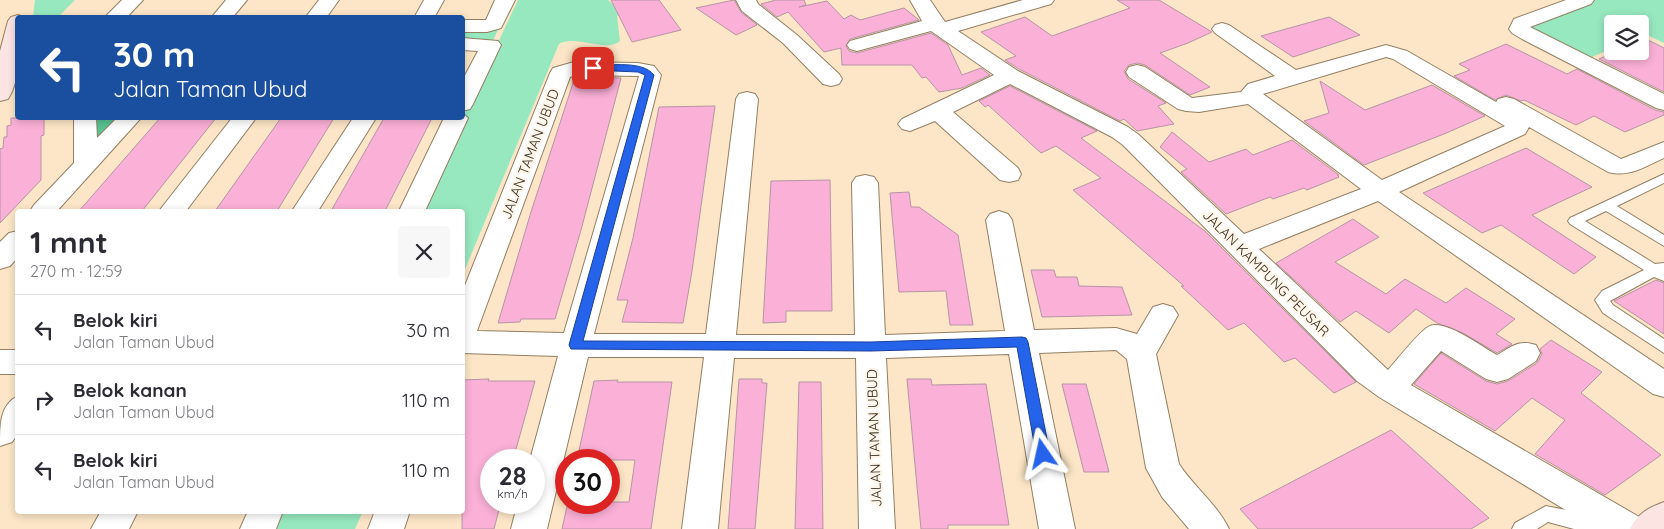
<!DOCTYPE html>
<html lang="id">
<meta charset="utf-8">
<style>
body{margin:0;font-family:Quicksand,sans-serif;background:#f7f7f7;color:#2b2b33;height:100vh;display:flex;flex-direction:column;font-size:19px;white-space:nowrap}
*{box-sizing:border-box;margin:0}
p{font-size:16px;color:#7c7c81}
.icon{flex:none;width:28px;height:28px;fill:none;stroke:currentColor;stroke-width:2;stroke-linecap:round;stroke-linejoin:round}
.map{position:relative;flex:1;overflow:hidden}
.side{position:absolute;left:15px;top:209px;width:450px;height:305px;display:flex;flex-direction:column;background:#fff;border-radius:5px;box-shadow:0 2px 8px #0003}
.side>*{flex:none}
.hud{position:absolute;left:15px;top:15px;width:450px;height:105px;border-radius:5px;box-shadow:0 2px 8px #0003;background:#1a4fa0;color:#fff;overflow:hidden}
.tools{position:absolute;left:1604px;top:15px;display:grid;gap:10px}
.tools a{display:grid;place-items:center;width:45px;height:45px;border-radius:5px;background:#fff;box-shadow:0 2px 8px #0003;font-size:25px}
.speed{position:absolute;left:480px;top:449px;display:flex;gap:10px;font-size:25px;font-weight:700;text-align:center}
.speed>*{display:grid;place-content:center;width:65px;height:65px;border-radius:50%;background:#fff;box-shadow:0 2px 8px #0003;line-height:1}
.speed small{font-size:12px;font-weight:400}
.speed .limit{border:8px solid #d22;background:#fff;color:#111}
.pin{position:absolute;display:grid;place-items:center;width:42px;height:42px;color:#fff;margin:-21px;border-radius:10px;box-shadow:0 2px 8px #0006}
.me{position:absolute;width:55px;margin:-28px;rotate:349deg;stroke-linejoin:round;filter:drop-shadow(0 0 4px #0008)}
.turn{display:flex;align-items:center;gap:18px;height:105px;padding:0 15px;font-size:22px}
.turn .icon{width:65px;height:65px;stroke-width:2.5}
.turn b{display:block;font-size:35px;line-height:42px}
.round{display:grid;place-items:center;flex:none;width:52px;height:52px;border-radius:5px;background:#f7f7f7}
.overview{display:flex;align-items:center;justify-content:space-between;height:85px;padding:0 15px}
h1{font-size:30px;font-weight:700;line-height:38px}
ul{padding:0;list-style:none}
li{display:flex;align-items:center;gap:15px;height:70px;padding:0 15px;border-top:1px solid #e1e1e2}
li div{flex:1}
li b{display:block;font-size:19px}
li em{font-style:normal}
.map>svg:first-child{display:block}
</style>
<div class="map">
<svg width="1664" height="529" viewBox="0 0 1664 529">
<rect width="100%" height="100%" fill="#fde6c7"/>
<g fill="#97e8bf">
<polygon points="35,0 75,0 58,17 33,17"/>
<polygon points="512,0 491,45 463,44 463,26 487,26"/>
<path d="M 518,0 L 608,0 L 622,12 L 617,16 L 620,41 C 607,53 574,34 559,44 L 463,274 L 462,211 L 419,211 Z"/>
<polygon points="1584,0 1664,0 1664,43 1645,34 1640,36 1640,24 1612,24 1612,48 1581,62 1521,23"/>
<polygon points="276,511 363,511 355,529 268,529"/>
</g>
<polygon fill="#57c493" points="85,118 129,118 86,164"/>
<g fill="#fbb0d7" stroke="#b694a5">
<polygon points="611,0 659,0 681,30 632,42"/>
<polygon points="734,0 741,12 757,25 736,35 696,8"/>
<polygon points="776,0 804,0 806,5 799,7 827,1 844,19 851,15 860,20 904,8 919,20 850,39 846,46 849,51 857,53 931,33 948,45 962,75 981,68 990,75 962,88 939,92 926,77 922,78 912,65 842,65 841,48 824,52 788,12 777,17 761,4"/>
<polygon points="1117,0 1159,0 1212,32 1188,43 1160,53 1210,87 1190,95 1145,65 1137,63 1129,65 1124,71 1128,79 1166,103 1158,106 1174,124 1137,131 1124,119 1120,121 1019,69 1005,60 1016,56 981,32 1025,17 1052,36 1130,8"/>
<polygon points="1329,17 1360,35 1293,57 1261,36"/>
<polygon points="1640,36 1664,48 1664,92 1599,59 1617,51 1640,51"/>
<polygon points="1506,44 1567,74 1577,69 1655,110 1664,112 1664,115 1625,132 1594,116 1576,125 1524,100 1521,101 1506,95 1495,100 1454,76 1470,70 1459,64"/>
<polygon points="575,77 621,78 581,230 555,319 521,319 520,322 498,323 531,212"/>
<polygon points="1320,81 1365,110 1432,85 1485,116 1444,134 1364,165 1304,121 1329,113"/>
<polygon points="1010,86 1097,131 1081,138 1206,232 1356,382 1334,393 1295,358 1284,362 1244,323 1228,330 1181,286 1184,286 1073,190 1101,178 1056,146 1041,153 988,105 985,107 979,101"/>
<polygon points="715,106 692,271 683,323 622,322 628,300 617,300 633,238 659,107"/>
<polygon points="11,118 44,118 44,135 41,136 41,180 0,223 0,149 3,148 4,137 7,137 7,126 11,125"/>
<polygon points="160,118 216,118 142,211 79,211"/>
<polygon points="281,118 334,118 277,211 215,211"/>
<polygon points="384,118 432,118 385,211 331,211"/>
<polygon points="1172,132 1209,162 1246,149 1253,155 1292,140 1339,175 1337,175 1339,177 1307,190 1304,188 1273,199 1270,197 1226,214 1181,172 1187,169 1160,147"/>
<polygon points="1526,148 1592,187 1532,215 1596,257 1574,274 1501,225 1482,233 1423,193"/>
<polygon points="830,180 832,311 786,311 786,322 763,323 771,181"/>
<polygon points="909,192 911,207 919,207 958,235 973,325 950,325 946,291 899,292 890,193"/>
<polygon points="1353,219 1379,237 1335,262 1386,294 1405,279 1446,303 1466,288 1515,319 1496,334 1512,344 1497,353 1463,333 1437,323 1416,309 1389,333 1356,311 1340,322 1276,263"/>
<polygon points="1031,270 1054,270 1056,277 1077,277 1079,286 1122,287 1132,315 1042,317"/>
<polygon points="1656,280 1664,283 1664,334 1614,301"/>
<polygon points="1551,340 1602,372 1581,393 1661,455 1605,495 1535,454 1565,420 1532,398 1495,431 1414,384 1441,353 1486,381 1497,384 1508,381 1537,363 1542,354 1540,349"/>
<polygon points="489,379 488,381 535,381 513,460 491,460 491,502 501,502 494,529 462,529 462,380"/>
<polygon points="739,379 762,379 762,383 767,383 755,529 728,529"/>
<polygon points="907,379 931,379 932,385 986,384 1009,525 948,525 948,529 921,529"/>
<polygon points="618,380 617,382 672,382 651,529 562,529 568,502 629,502 635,460 577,460 594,381"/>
<polygon points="799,382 821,382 823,529 795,529"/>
<polygon points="1062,384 1086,384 1109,472 1084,472"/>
<polygon points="1391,430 1489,518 1471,529 1258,529 1240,509"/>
</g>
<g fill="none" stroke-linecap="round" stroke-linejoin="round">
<defs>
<g id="lane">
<polygon points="1664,174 1664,183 1617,206 1664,235 1664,246 1606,211 1585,221 1655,264 1664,263 1664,281 1654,277 1610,301 1613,305 1664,339 1664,353 1603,313 1595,300 1602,291 1644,270 1570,224 1568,221 1570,218"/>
<path d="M 1546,506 C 1563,510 1590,511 1598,529 L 1574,529 L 1548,522 L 1537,529 L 1512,529 L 1515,523 Z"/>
</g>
<g id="street">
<polygon points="122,0 143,0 126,18 104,18"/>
<polygon points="226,0 247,0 232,18 211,18"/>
<polygon points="319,0 339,0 326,18 305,18"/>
<polygon points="424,0 444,0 434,18 414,18"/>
<polygon points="495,0 515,0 501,28 487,32 462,32 462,20 486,20"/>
<polygon points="736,0 756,0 758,4 797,35 839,74 842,79 839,84 831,86 823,84 783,43 742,11"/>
<path d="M 910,0 L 930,0 L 945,22 L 1023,0 L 1054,0 L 1051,4 L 958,31 L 1018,71 L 1128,127 L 1139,135 L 1244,234 L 1361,189 L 1248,104 L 1199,112 L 1186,111 L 1178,109 L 1129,77 L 1126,72 L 1129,67 L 1137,65 L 1145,67 L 1192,98 L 1241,92 L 1248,84 L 1275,76 L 1215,33 L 1212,29 L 1215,25 L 1222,23 L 1229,25 L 1296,70 L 1386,45 L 1407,51 L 1496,102 L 1498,99 L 1506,97 L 1514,99 L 1621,159 L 1664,142 L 1664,158 C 1646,166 1629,178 1608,172 L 1529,127 L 1525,134 L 1399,192 L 1664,369 L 1664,397 L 1653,394 L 1378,201 L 1259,249 L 1388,370 C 1397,360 1418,333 1428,327 C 1443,317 1482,347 1497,355 C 1511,347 1519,339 1536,345 L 1540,353 L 1536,361 L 1508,379 L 1497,382 L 1486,379 L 1441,351 L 1411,385 L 1641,518 L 1646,529 L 1597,529 L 1379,397 L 1357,381 L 1123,145 L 1112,137 L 1010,84 L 953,112 L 1018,168 L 1021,174 L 1018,180 L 1009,182 L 1000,180 L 935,121 L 910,131 L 902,129 L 898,124 L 902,119 L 994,75 L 931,31 L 857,51 L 850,49 L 847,45 L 850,41 L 922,21 ZM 1386,57 L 1393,59 L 1505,126 L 1382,180 L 1263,94 Z"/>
<polygon points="1566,0 1594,0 1591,4 1530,27 1664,94 1664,110 1656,108 1522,39 1512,33 1509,29 1514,19"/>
<polygon points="462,38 498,41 501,45 473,104 470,109 462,111 462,81 478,51 462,50"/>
<path d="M 574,62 L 638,63 L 654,66 L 661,75 L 594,334 L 706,334 L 736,99 L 739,94 L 747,92 L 755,94 L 758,99 L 736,335 L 855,335 L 852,183 L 856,177 L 865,175 L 874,177 L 878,183 L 885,335 L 1005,331 L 986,220 L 990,214 L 999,211 L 1008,214 L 1012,220 L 1034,330 L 1116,328 L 1137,334 L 1153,307 L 1163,304 L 1173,307 L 1178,315 L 1156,354 L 1179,464 C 1194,487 1217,504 1229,529 L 1189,529 L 1162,497 L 1146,468 L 1127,359 L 1116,350 L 1039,353 L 1075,529 L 1039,529 L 1009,354 L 886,358 L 895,529 L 859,529 L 856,358 L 734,358 L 718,529 L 682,529 L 704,357 L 588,357 L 547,529 L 511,529 L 518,502 L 534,502 L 534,460 L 530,460 L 558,356 L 462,353 L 462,293 L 550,73 L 553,68 ZM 577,75 L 639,76 L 564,333 L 477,331 L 570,77 Z"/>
<polygon points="462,113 468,118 425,211 399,211 444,118 462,118"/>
<polygon points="74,118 96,118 97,138 117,118 141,118 57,211 30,211 34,205 74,163"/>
<polygon points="232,118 256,118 186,211 159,211"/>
<polygon points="353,118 376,118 318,211 292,211"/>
<polygon points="18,231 18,257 10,266 0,269 0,242 9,233"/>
<rect x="0" y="350" width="18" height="24"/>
<path d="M 18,396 L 18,434 L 12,442 L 0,446 C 0,423 0,405 18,396 Z"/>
<polygon points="101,511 138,511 129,529 91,529"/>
<polygon points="248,511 283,511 276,529 240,529"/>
<polygon points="375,511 410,511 404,529 368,529"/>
</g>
<g id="secondary">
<path d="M 18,15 L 26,18 L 18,18 C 18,41 22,79 8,99 L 0,101 L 0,51 L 8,21 L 11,17 Z"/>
<path d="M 1664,502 L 1664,529 L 1630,529 C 1638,513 1648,508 1664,502 Z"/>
</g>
</defs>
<use href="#lane" stroke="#937f63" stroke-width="2"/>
<use href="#street" stroke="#937f63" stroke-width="2"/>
<use href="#secondary" stroke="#937f63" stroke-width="2"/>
<use href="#lane" fill="#fff" fill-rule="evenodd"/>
<use href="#street" fill="#fff" fill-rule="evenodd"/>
<use href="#secondary" fill="#fbe4e2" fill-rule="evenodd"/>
</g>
<path fill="#2563eb" stroke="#184099" d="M 593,65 C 611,66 642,60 654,75 L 583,341 L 871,342 L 1022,337 L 1026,338 L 1028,342 L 1050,454 L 1048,458 L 1043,460 L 1038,458 L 1036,454 L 1017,347 L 871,351 L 571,349 L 569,345 L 645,75 L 638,72 L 590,70 L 590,66 Z"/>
<g text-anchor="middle" stroke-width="4.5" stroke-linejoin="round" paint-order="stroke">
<g font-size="14" fill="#352d21" stroke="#fff6e9">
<text transform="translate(530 154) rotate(-69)" y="5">JALAN TAMAN UBUD</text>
<text transform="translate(1266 273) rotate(45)" y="5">JALAN KAMPUNG PEUSAR</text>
<text transform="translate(874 438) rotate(-92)" y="5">JALAN TAMAN UBUD</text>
</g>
</g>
</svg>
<div class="tools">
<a><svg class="icon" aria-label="layers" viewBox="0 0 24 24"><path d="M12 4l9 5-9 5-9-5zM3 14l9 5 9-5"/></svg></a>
</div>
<div class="speed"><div>28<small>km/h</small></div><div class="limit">30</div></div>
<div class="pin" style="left:593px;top:68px;background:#d93025"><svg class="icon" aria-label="arrive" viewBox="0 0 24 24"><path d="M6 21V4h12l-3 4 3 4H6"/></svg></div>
<svg class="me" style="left:1043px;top:454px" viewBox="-20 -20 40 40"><path d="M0-17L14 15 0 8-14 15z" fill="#2563eb" stroke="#fff" stroke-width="4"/></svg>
<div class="hud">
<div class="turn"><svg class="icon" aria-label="left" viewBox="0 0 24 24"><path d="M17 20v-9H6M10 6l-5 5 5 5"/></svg><div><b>30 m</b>Jalan Taman Ubud</div></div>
</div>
<section class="side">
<div class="overview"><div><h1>1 mnt</h1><p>270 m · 12:59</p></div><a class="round"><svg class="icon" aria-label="close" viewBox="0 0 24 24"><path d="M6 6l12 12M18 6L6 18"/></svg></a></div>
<ul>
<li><svg class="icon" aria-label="left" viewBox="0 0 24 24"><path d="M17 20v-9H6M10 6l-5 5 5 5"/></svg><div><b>Belok kiri</b><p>Jalan Taman Ubud</p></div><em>30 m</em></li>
<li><svg class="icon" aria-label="right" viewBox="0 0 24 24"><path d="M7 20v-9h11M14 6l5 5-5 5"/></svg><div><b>Belok kanan</b><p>Jalan Taman Ubud</p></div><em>110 m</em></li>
<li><svg class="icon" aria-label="left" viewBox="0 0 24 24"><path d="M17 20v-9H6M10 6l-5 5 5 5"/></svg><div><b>Belok kiri</b><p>Jalan Taman Ubud</p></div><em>110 m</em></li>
</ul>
</section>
</div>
